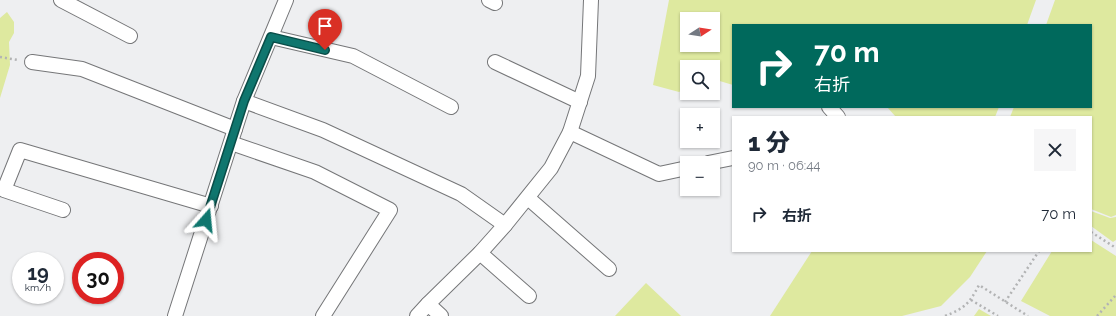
<!DOCTYPE html>
<html lang="ja">
<meta charset="utf-8">
<style>
body{margin:0;font-family:Raleway,"Noto Sans JP",sans-serif;background:#f6f6f7;color:#1f2937;height:100vh;display:flex;flex-direction:column;font-size:15px;white-space:nowrap}
*{box-sizing:border-box;margin:0}
p{font-size:13px;color:#747a83}
.icon{flex:none;width:22px;height:22px;fill:none;stroke:currentColor;stroke-width:2;stroke-linecap:round;stroke-linejoin:round}
.map{position:relative;flex:1;overflow:hidden}
.side{position:absolute;left:732px;top:116px;width:360px;height:136px;display:flex;flex-direction:column;background:#fff;border-radius:0px;box-shadow:0 1px 3px #0004}
.side>*{flex:none}
.hud{position:absolute;left:732px;top:24px;width:360px;height:84px;border-radius:0px;box-shadow:0 1px 3px #0004;background:#00695c;color:#fff;overflow:hidden}
.needle{width:26px;rotate:78deg}
.fabs{position:absolute;left:680px;top:12px;display:grid;gap:8px}
.fabs a{display:grid;place-items:center;width:40px;height:40px;border-radius:0px;background:#fff;box-shadow:0 1px 3px #0004;font-size:20px}
.speed{position:absolute;left:12px;top:252px;display:flex;gap:8px;font-size:20px;font-weight:700;text-align:center}
.speed>*{display:grid;place-content:center;width:52px;height:52px;border-radius:50%;background:#fff;box-shadow:0 1px 3px #0004;line-height:1}
.speed small{font-size:10px;font-weight:400}
.speed .limit{border:6px solid #d22;background:#fff;color:#111}
.pin{position:absolute;display:grid;place-items:center;width:34px;height:34px;color:#fff;margin:-41px -17px;border-radius:50% 50% 50% 0;rotate:-45deg;box-shadow:0 0 4px #0007}
.pin .icon{rotate:45deg}
.me{position:absolute;width:44px;margin:-22px;rotate:18deg;stroke-linejoin:round;filter:drop-shadow(0 0 3px #0008)}
.turn{display:flex;align-items:center;gap:14px;height:84px;padding:0 16px;font-size:18px}
.turn .icon{width:52px;height:52px;stroke-width:2.5}
.turn b{display:block;font-size:28px;line-height:34px}
.round{display:grid;place-items:center;flex:none;width:42px;height:42px;border-radius:0px;background:#f6f6f7}
.headline{display:flex;align-items:center;justify-content:space-between;height:68px;padding:0 16px}
h1{font-size:24px;font-weight:800;line-height:30px}
ul{padding:0;list-style:none}
li{display:flex;align-items:center;gap:12px;height:60px;padding:0 16px}
li div{flex:1}
li b{display:block;font-size:15px}
li em{font-style:normal}
.map>svg:first-child{display:block}
</style>
<div class="map">
<svg width="1116" height="316" viewBox="0 0 1116 316">
<rect width="100%" height="100%" fill="#eeeff1"/>
<g fill="#dee99f" fill-rule="evenodd">
<path d="M 669,0 L 1036,0 L 1027,25 L 733,25 L 733,85 L 713,79 L 713,67 L 687,67 L 687,87 L 679,92 L 653,85 ZM 687,19 L 713,19 L 713,45 L 687,45 Z"/>
<polygon points="1055,0 1116,0 1116,215 1111,217 1091,209 1091,117 1010,117 1014,107 1091,107 1091,25 1046,25"/>
<polygon points="7,12 14,22 14,33 9,42 10,65 0,98 0,18"/>
<polygon points="887,107 999,107 995,117 896,117"/>
<polygon points="1091,211 1110,218 1116,217 1116,240 1113,242 1091,226"/>
<polygon points="1091,240 1116,256 1116,316 1050,316 1021,301 1052,251 1091,251"/>
<polygon points="812,251 987,251 970,277 941,306 902,316 770,316"/>
<polygon points="646,283 681,316 615,316"/>
<polygon points="979,309 991,316 974,316"/>
</g>
<g fill="none" stroke-linecap="round" stroke-linejoin="round">
<defs>
<g id="street">
<polyline points="61,0 130,36"/>
<polyline points="489,0 495,3"/>
<polyline points="271,37 353,56 451,107"/>
<polyline points="32,62 82,69 235,129"/>
<polyline points="495,62 580,102"/>
<polyline points="244,101 323,130 461,194 505,225"/>
<polyline points="829,107 838,117"/>
<polyline points="570,132 659,174 687,168"/>
<polyline points="231,143 315,172 390,210 323,316"/>
<polyline points="708,163 733,158"/>
<polyline points="528,198 609,269"/>
<polyline points="63,210 4,190 20,150 211,206"/>
<polyline points="480,253 529,296"/>
<polyline points="428,304 441,316"/>
<polyline points="175,316 244,101 286,0"/>
<polyline points="417,316 428,304 480,253 505,225 551,168 570,132 588,76 591,0"/>
</g>
</defs>
<use href="#street" stroke="#757678" stroke-width="16"/>
<g stroke="#b2b3b4" stroke-width="2.5" stroke-dasharray="2 3" stroke-linecap="butt">
<polyline points="0,57 18,60"/>
<polyline points="1091,232 1116,248"/>
<polyline points="971,300 998,316"/>
<polyline points="1005,302 1039,251"/>
<path d="M 945,316 C 965,308 969,304 979,285 L 1028,316"/>
<polyline points="1097,316 1116,295"/>
</g>
<use href="#street" stroke="#fff" stroke-width="14"/>
</g>
<g fill="none" stroke-linecap="round" stroke-linejoin="round">
<defs>
<polyline id="route" points="206,220 244,101 271,37 325,50"/>
</defs>
<use href="#route" stroke="#0a4d48" stroke-width="10"/>
<use href="#route" stroke="#0f766e" stroke-width="7"/>
</g>
</svg>
<div class="fabs">
<a><svg class="needle" viewBox="-14 -14 28 28"><path d="M0-13l5 13h-10z" fill="#e53935"/><path d="M0 13l5-13h-10z" fill="#747a83"/></svg></a>
<a><svg class="icon" aria-label="search" viewBox="0 0 24 24"><circle cx="10" cy="10" r="6"/><path d="M15 15l6 6"/></svg></a>
<a>+</a>
<a>−</a>
</div>
<div class="speed"><div>19<small>km/h</small></div><div class="limit">30</div></div>
<div class="pin" style="left:325px;top:50px;background:#d93025"><svg class="icon" aria-label="arrive" viewBox="0 0 24 24"><path d="M6 21V4h12l-3 4 3 4H6"/></svg></div>
<svg class="me" style="left:206px;top:220px" viewBox="-20 -20 40 40"><path d="M0-17L14 15 0 8-14 15z" fill="#0f766e" stroke="#fff" stroke-width="4"/></svg>
<div class="hud">
<div class="turn"><svg class="icon" aria-label="right" viewBox="0 0 24 24"><path d="M7 20v-9h11M14 6l5 5-5 5"/></svg><div><b>70 m</b>右折</div></div>
</div>
<section class="side">
<div class="headline"><div><h1>1 分</h1><p>90 m · 06:44</p></div><a class="round"><svg class="icon" aria-label="close" viewBox="0 0 24 24"><path d="M6 6l12 12M18 6L6 18"/></svg></a></div>
<ul>
<li><svg class="icon" aria-label="right" viewBox="0 0 24 24"><path d="M7 20v-9h11M14 6l5 5-5 5"/></svg><div><b>右折</b></div><em>70 m</em></li>
</ul>
</section>
</div>
